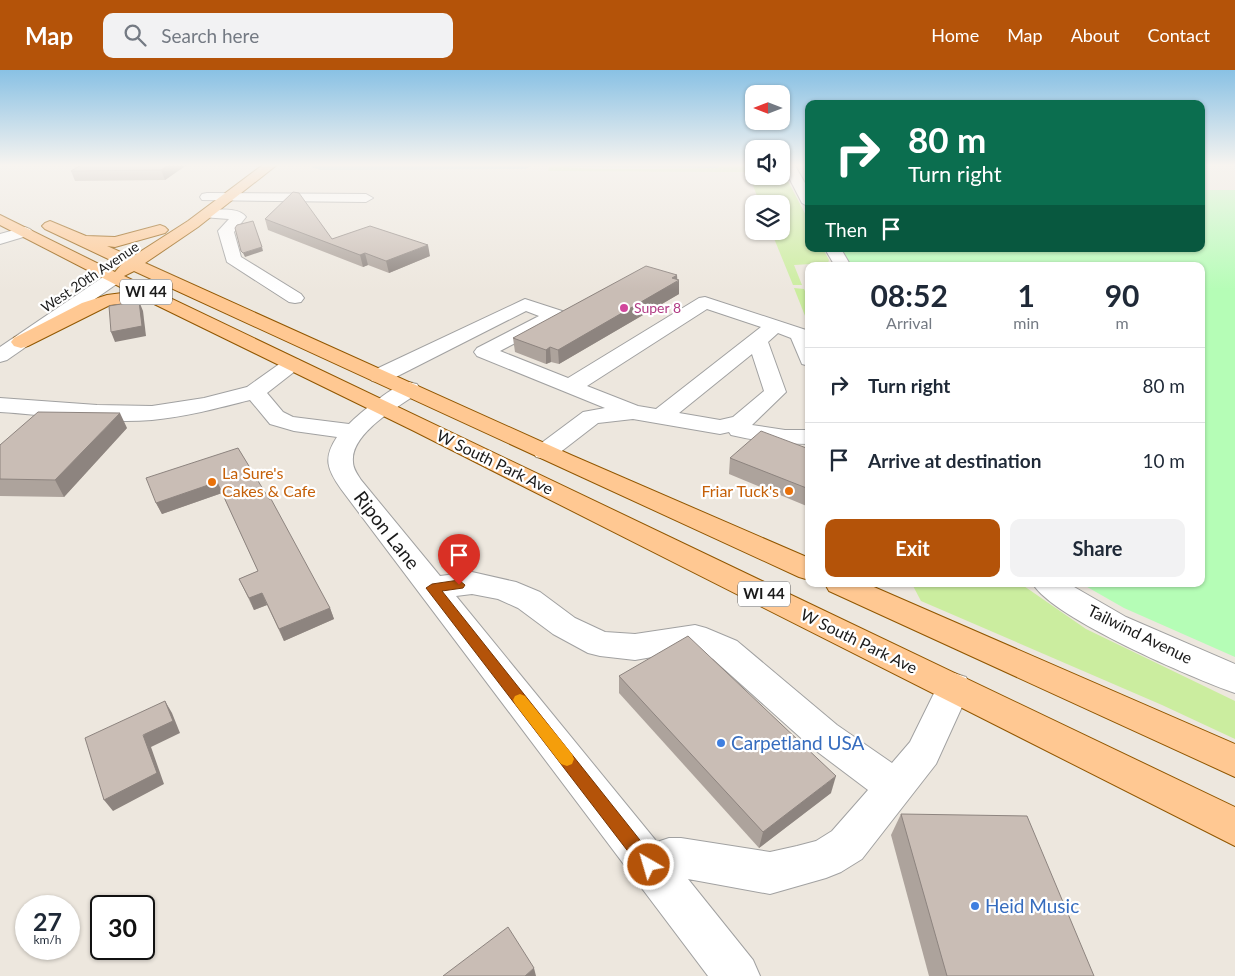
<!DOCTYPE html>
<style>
body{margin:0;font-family:Lato,sans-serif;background:#f2f2f3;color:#1f2937;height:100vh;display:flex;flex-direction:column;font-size:19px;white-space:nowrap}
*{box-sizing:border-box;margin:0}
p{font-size:16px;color:#747a83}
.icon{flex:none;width:28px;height:28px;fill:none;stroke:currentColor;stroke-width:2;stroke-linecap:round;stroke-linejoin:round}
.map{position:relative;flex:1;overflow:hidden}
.details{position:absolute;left:805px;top:192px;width:400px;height:325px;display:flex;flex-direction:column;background:#fff;border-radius:10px;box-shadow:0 1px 4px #0004}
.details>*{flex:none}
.hud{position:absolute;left:805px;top:30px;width:400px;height:152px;border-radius:10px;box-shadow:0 1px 4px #0004;background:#0b6e4f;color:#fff;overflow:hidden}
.needle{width:32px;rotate:270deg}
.controls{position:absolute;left:745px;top:15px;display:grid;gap:10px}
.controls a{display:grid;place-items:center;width:45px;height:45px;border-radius:10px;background:#fff;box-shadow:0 1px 4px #0004;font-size:25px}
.speed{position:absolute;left:15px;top:825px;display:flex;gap:10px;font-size:25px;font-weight:700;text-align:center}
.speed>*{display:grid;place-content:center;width:65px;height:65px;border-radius:50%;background:#fff;box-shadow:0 1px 4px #0004;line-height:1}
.speed small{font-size:12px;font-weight:400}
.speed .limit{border:2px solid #111;border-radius:8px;background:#fff;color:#111}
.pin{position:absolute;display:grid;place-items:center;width:42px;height:42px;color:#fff;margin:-51px -21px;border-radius:50% 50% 50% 0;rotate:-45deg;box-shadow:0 0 5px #0007}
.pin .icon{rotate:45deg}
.me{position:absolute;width:55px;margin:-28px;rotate:322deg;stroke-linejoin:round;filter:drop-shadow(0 0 4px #0008)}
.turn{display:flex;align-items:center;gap:18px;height:105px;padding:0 20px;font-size:22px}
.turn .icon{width:65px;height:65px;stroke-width:2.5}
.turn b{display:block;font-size:35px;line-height:42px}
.then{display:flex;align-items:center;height:48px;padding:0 20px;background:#0003;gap:10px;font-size:19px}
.eta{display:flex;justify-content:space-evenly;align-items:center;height:85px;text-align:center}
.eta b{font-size:30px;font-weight:700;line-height:35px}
.action{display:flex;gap:10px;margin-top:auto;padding:10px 20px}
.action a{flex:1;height:58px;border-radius:10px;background:#b45309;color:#fff;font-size:20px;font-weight:700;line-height:58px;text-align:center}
.action a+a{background:#f2f2f3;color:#1f2937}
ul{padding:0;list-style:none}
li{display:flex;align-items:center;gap:15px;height:75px;padding:0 20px;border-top:1px solid #e0e1e3}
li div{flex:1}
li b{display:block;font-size:19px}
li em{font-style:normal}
header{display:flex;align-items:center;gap:30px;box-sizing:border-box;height:70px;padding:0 25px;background:#b45309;color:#fff}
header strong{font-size:24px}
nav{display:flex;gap:28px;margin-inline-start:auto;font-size:18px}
.search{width:350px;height:45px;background:#f2f2f3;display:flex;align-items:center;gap:12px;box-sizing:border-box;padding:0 18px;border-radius:10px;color:#747a83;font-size:19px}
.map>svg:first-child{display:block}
</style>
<header>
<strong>Map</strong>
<div class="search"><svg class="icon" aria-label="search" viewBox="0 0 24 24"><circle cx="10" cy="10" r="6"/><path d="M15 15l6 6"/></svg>Search here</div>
<nav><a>Home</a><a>Map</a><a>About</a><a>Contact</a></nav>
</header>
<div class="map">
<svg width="1235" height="906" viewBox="0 0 1235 906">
<rect width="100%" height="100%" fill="#ede7de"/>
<g fill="#cbed9f">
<path d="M 550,94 L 563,94 L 565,97 C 615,101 667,98 718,98 L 721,95 L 712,94 L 754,94 L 754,106 L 781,106 L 781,98 L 809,151 L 809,179 L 823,179 L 829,190 L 828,193 L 794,195 L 802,215 L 793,215 L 771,161 L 781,161 L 781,134 L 760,134 L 748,102 L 548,101 Z"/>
<polygon points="794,218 804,219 809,230 809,256"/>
<polygon points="912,514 1021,514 1086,559 1235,631 1235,669 1162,635 921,531"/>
</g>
<polygon fill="#b5fdb6" points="1201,120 1235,120 1235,587 1124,538 1082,514 1201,514 1201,196 851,196 842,179 1201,179"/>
<g fill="#9bd4df">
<polygon points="313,94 536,94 525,99 321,100 311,97"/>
<polygon points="563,94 712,94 721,95 718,98 565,97"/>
</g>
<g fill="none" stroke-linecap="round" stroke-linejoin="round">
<defs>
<g id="minor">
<polygon points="782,94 794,94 809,120 809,137 802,133"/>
<polygon points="207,123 366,124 373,128 366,132 202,130 200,127 202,124"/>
<path d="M 207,140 C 219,140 239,137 246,147 L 234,162 L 241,187 L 301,224 L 304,228 L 301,232 L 295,233 L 289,232 L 227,192 L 218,161 L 229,149 L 202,147 L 200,144 L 202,141 Z"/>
<polygon points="25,157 30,159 33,162 30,165 0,174 0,164"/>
<polygon points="825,179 841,179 851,196 835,196"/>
<polygon points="115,202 121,203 124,207 121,211 7,290 0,292 0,277 109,203"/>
<path d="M 705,227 L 806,260 L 809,264 L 809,296 L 802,294 L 791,268 L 778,263 L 768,272 L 786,322 L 752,355 L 785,360 L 809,360 L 809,374 C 783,374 756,371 731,365 L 729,362 L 720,364 L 633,349 L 598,353 L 554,387 L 545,389 L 536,387 L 533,382 L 536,377 L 583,342 L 605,338 L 477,286 L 474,282 L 477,278 L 539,246 L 526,241 L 388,311 L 380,312 L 372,311 L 369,306 L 372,301 L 525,229 L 562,241 L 564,245 L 562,249 L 500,281 L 568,308 L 699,228 ZM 707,239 L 761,257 L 656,339 L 638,336 L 587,316 ZM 752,284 L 764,321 L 733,347 L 720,350 L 679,343 Z"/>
<path d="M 292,288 L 299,290 L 302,294 L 299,298 L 267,323 L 283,342 L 293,347 L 349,354 C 359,344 396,313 409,312 C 409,312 416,314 417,314 L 420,319 L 417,324 C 396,338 350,364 353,392 C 353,399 358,405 361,410 L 440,506 L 472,502 L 516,512 L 540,522 L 575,548 L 605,562 L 635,564 L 695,555 L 706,558 L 737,571 L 837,655 L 892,693 L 910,672 L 942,607 L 954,603 L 966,607 L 971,617 L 936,694 L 862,789 L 841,802 L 826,808 L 770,824 L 688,809 L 753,890 L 760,906 L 708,906 L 341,419 C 327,399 323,388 337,367 L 294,361 L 270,354 L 250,330 C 218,338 185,347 152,350 C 104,354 49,345 0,342 L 0,328 L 97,335 L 152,336 L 204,328 L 247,317 L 285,290 ZM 472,524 L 498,529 L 518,538 L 553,564 L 588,583 L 600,586 L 635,590 L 693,580 L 713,589 L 811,677 L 868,720 L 832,761 L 816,771 L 797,776 L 770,782 L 681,768 L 669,768 L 657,772 L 456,526 Z"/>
<path d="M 1033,514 L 1069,514 L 1126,547 L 1235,594 L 1235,623 C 1194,609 1053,548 1033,514 Z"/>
</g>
<g id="major">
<polygon points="264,94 278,94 198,157 145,193 571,385 809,488 809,510 799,507 134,201 124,206 1235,737 1235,776 414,361 148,231 110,235 28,276 21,278 14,276 11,272 14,268 82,233 107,225 130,222 0,155 0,145 115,202 121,195 45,159 42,156 45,153 50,151 86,166 115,167 160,155 165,157 168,160 165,163 115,177 107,176 132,187 188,151"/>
<polygon points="825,514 867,514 1235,674 1235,707 829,521"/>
</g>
</defs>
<use href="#minor" stroke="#a1a1a1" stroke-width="2"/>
<use href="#major" stroke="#915700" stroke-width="2"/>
<use href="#minor" fill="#fff" fill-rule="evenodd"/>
<use href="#major" fill="#ffc892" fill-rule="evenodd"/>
</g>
<g fill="#ada39c">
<polygon points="188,94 165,110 75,111 71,101"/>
<polygon points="265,149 332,169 430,186 389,203 368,195 363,197 268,160"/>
<polygon points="677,205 679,224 559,294 551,292 546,294 515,282 513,268"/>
<polygon points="127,358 64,427 0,426 0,375"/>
<polygon points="238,378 330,538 334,549 284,571 267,535 254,540 239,509 258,501 222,423 162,444 156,433"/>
<polygon points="809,379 809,437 729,404 730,388"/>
<polygon points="619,606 831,723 759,778 619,623"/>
<polygon points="901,744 1094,906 929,906 891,765"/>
</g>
<g fill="#8d847f">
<polygon points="170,94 188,94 165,110 161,100"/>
<polygon points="428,175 430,186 389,203 386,191"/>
<polygon points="262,177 263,181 245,187 243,183"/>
<polygon points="365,183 368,195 363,197 360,185"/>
<polygon points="677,205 677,212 679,210 679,224 559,294 558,280"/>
<polygon points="139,231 143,241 146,266 115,272 111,262"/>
<polygon points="550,277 551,292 546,294 546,280"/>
<polygon points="120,343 127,358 64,427 55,410"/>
<polygon points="217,412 222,423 162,444 156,433"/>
<polygon points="262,523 267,535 254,540 249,528"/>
<polygon points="330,538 334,549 284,571 279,559"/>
<polygon points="165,631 172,643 180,663 151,677 164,714 113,741 104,730"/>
<polygon points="836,706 831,723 759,778 763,762"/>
<polygon points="534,898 536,906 525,906"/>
</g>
<g fill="#c9bdb5" stroke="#8d847f">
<polygon points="83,94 170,94 161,100 71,101"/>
<polygon points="293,122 299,123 332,169 370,156 428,175 386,191 365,183 360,185 265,149"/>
<polygon points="253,151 262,177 243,183 241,181 235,158 237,155"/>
<polygon points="646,196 677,205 672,208 679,210 558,280 550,277 546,280 513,268"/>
<polygon points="139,231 142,256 111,262 109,236"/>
<polygon points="38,342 120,343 55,410 0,409 0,375"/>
<polygon points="761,361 809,379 809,419 730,388"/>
<polygon points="238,378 269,429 271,429 330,538 279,559 262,523 249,528 239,509 258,501 217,412 156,433 146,408"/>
<polygon points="688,566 836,706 763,762 619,606"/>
<polygon points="165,631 173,651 143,665 157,703 104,730 85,668"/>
<polygon points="901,744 1027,746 1094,906 947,906"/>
<polygon points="508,857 534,898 525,906 443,906"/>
</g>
<linearGradient id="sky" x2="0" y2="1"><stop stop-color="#89c1e4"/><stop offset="0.43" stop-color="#f7f4f0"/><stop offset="1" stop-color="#f7f4f0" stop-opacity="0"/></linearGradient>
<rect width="1235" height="221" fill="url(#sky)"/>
<polygon fill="#b45309" stroke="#753606" points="459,510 465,515 463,518 442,521 655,789 658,795 655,801 649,803 643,801 426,518 432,514"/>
<polygon fill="#f59e0b" points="520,624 525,626 572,684 574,689 572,694 567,696 561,694 515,634 513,630 515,626"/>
<circle fill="#d1479c" stroke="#fff" stroke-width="2" cx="624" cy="238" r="5"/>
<g fill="#e8710a" stroke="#fff" stroke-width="2">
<circle cx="212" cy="412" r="5"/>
<circle cx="789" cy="421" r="5"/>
</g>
<g fill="#3f7fe0" stroke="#fff" stroke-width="2">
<circle cx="721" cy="673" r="5"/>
<circle cx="975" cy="836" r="5"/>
</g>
<g text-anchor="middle" stroke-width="4.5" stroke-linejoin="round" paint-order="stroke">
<g font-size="14" fill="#1a1a1a" stroke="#fff">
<text transform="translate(90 207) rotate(-34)" y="5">West 20th Avenue</text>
</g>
<g font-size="14" fill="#b23c85" stroke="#fff" text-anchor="start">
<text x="634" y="243">Super 8</text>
</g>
<g fill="#fff" stroke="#5f5f5f" stroke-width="1">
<rect x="120" y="209.5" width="52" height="25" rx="4"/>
<rect x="738" y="511.5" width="52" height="25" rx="4"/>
</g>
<g font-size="15" font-weight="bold" fill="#1a1a1a">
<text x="146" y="227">WI 44</text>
<text x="764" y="529">WI 44</text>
</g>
<g font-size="16" fill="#1a1a1a" stroke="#fff">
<text transform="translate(495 392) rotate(26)" y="6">W South Park Ave</text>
<text transform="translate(1140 564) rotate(26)" y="6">Tailwind Avenue</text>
<text transform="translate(859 571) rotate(26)" y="6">W South Park Ave</text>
</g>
<g font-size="16" fill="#c56008" stroke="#fff" text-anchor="start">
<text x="222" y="409">La Sure's<tspan x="222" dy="18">Cakes &amp; Cafe</tspan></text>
<text x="779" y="427" text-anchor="end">Friar Tuck's</text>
</g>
<g font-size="19" fill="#1a1a1a" stroke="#fff">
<text transform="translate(387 460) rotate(52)" y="7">Ripon Lane</text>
</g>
<g font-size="19" fill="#366cbe" stroke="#fff" text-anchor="start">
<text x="731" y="680">Carpetland USA</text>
<text x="985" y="843">Heid Music</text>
</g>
</g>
</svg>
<div class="controls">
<a><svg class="needle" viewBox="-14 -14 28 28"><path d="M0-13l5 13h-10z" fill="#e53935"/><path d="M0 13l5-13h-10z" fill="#747a83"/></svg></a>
<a><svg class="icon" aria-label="sound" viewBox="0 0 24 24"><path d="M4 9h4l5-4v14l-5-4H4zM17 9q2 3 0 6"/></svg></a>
<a><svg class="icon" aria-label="layers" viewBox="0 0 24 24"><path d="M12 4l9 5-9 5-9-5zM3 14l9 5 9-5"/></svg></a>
</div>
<div class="speed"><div>27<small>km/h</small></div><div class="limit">30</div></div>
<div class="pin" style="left:459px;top:515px;background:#d93025"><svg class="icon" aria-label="arrive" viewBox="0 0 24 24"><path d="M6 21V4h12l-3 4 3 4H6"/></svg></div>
<svg class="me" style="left:649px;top:795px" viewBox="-20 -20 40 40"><circle r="17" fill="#b45309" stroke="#fff" stroke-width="3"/><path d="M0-11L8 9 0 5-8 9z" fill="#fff"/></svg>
<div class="hud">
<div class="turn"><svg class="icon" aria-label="right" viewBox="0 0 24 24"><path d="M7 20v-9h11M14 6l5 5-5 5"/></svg><div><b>80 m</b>Turn right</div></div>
<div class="then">Then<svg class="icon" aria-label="arrive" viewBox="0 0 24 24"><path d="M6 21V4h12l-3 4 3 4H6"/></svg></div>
</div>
<section class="details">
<div class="eta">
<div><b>08:52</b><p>Arrival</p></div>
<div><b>1</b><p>min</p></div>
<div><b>90</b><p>m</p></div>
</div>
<ul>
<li><svg class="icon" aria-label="right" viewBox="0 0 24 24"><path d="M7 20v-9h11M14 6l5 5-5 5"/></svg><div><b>Turn right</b></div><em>80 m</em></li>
<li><svg class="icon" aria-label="arrive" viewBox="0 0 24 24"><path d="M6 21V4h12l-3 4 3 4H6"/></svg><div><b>Arrive at destination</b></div><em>10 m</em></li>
</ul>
<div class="action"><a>Exit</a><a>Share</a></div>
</section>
</div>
